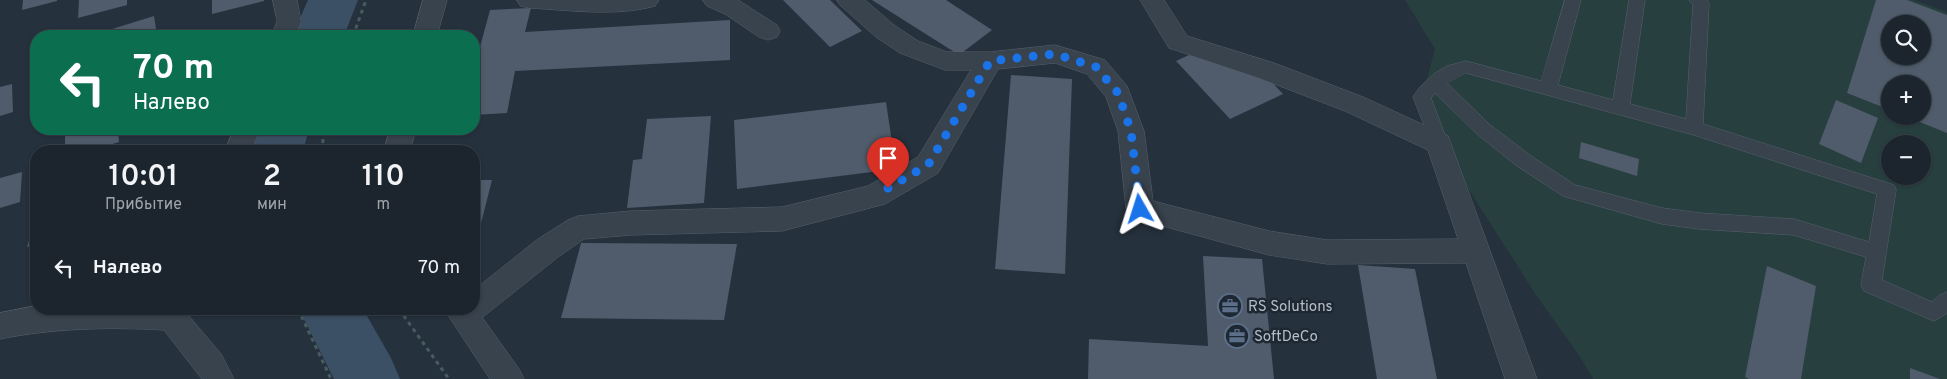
<!DOCTYPE html>
<html lang="ru">
<meta charset="utf-8">
<style>
body{margin:0;font-family:Overpass,sans-serif;background:#29313a;color:#f1f3f6;height:100vh;display:flex;flex-direction:column;font-size:19px;white-space:nowrap}
*{box-sizing:border-box;margin:0}
p{font-size:16px;color:#a0a5aa}
.icon{flex:none;width:28px;height:28px;fill:none;stroke:currentColor;stroke-width:2;stroke-linecap:round;stroke-linejoin:round}
.map{position:relative;flex:1;overflow:hidden}
.side{position:absolute;left:30px;top:145px;width:450px;height:170px;display:flex;flex-direction:column;background:#1c252e;border-radius:20px;box-shadow:0 1px 4px #0004,0 0 0 1px #3a424a}
.side>*{flex:none}
.top-card{position:absolute;left:30px;top:30px;width:450px;height:105px;border-radius:20px;box-shadow:0 1px 4px #0004,0 0 0 1px #3a424a;background:#0b6e4f;color:#fff;overflow:hidden}
.buttons{position:absolute;left:1881px;top:15px;display:grid;gap:10px}
.buttons a{display:grid;place-items:center;width:50px;height:50px;border-radius:50%;background:#1c252e;box-shadow:0 1px 4px #0004,0 0 0 1px #3a424a;font-size:25px}
.pin{position:absolute;display:grid;place-items:center;width:42px;height:42px;color:#fff;margin:-51px -21px;border-radius:50% 50% 50% 0;rotate:-45deg;box-shadow:0 0 5px #0007}
.pin .icon{rotate:45deg}
.me{position:absolute;width:55px;margin:-28px;rotate:354deg;stroke-linejoin:round;filter:drop-shadow(0 0 4px #0008)}
.turn{display:flex;align-items:center;gap:18px;height:105px;padding:0 20px;font-size:22px}
.turn .icon{width:65px;height:65px;stroke-width:2.5}
.turn b{display:block;font-size:35px;line-height:42px}
.eta{display:flex;justify-content:space-evenly;align-items:center;height:85px;text-align:center}
.eta b{font-size:30px;font-weight:600;line-height:35px}
ul{padding:0;list-style:none}
li{display:flex;align-items:center;gap:15px;height:75px;padding:0 20px}
li div{flex:1}
li b{display:block;font-size:19px}
li em{font-style:normal}
.map>svg:first-child{display:block}
</style>
<div class="map">
<svg width="1947" height="379" viewBox="0 0 1947 379">
<rect width="100%" height="100%" fill="#25313d"/>
<path fill="#283f3f" fill-rule="evenodd" d="M 1405,0 L 1914,0 L 1947,12 L 1947,379 L 1593,379 L 1578,354 L 1536,295 L 1439,143 L 1422,97 L 1435,49 ZM 1890,24 L 1922,24 L 1922,56 L 1890,56 ZM 1890,84 L 1922,84 L 1922,116 L 1890,116 ZM 1890,144 L 1922,144 L 1922,176 L 1890,176 Z"/>
<g fill="none" stroke-linecap="round" stroke-linejoin="round">
<g fill="#3b5065" fill-rule="evenodd">
<polygon points="308,0 358,0 344,36 292,36"/>
<polygon points="254,129 309,129 303,151 247,151"/>
<polygon points="299,309 363,309 391,358 400,379 334,379"/>
</g>
</g>
<g fill="#505c6b" fill-rule="evenodd">
<polygon points="23,0 57,0 57,1 22,10"/>
<polygon points="79,0 127,0 127,5 78,18"/>
<polygon points="212,0 264,0 264,1 212,14"/>
<polygon points="783,0 830,0 862,31 830,47"/>
<polygon points="872,0 946,0 992,30 959,55"/>
<path d="M 1876,0 L 1907,0 L 1947,15 L 1947,133 L 1905,116 L 1922,116 L 1922,84 L 1890,84 L 1890,110 L 1847,93 ZM 1890,24 L 1922,24 L 1922,56 L 1890,56 Z"/>
<polygon points="531,8 525,32 730,20 730,60 515,71 507,113 474,115 474,69 490,10"/>
<polygon points="154,16 157,36 110,36 109,30"/>
<polygon points="1189,55 1265,75 1283,94 1230,119 1176,61"/>
<polygon points="1011,75 1072,79 1065,274 995,269"/>
<polygon points="12,84 13,112 0,116 0,87"/>
<polygon points="1836,100 1878,118 1861,163 1819,144"/>
<polygon points="886,102 896,169 737,189 734,120"/>
<polygon points="711,116 704,203 627,208 633,160 642,159 647,119"/>
<polygon points="65,129 118,129 119,142 89,151 65,151"/>
<polygon points="1581,142 1639,159 1637,176 1579,158"/>
<polygon points="22,172 20,202 0,208 0,178"/>
<polygon points="474,180 492,180 476,243 474,243"/>
<polygon points="36,218 36,245 27,247"/>
<polygon points="581,243 737,244 724,320 561,318"/>
<polygon points="1203,256 1262,259 1274,379 1088,379 1089,339 1208,346"/>
<polygon points="1358,265 1415,269 1437,379 1377,379"/>
<polygon points="1767,266 1816,286 1801,379 1749,379 1745,377"/>
<polygon points="1910,368 1940,379 1910,379"/>
</g>
<g fill="none" stroke-linecap="round" stroke-linejoin="round">
<defs>
<path id="service" d="M 1565,0 L 1581,0 L 1558,85 L 1613,100 L 1629,0 L 1645,0 L 1630,104 L 1686,119 L 1693,5 L 1689,0 L 1707,0 L 1709,3 L 1703,124 L 1894,185 L 1896,190 L 1882,280 L 1932,302 L 1940,295 L 1947,292 L 1947,313 L 1934,321 L 1864,291 L 1861,285 L 1866,257 L 1794,235 L 1699,229 L 1662,224 L 1563,196 L 1517,166 L 1477,134 L 1435,93 L 1431,98 L 1448,143 L 1445,148 L 1439,150 L 1433,148 L 1413,97 L 1420,87 L 1435,73 L 1447,66 L 1466,61 L 1541,81 ZM 1466,73 L 1694,135 L 1877,194 L 1869,242 L 1794,219 L 1699,213 L 1662,208 L 1575,185 L 1531,156 L 1489,124 L 1447,83 Z"/>
<g id="minor">
<polygon points="273,0 297,0 301,22 295,36 271,36 277,22"/>
<path d="M 517,0 L 659,0 L 655,6 C 616,17 569,10 529,8 L 521,6 Z"/>
<polygon points="703,0 738,0 777,25 780,31 777,37 768,40 759,37 725,14 707,6"/>
<polygon points="837,0 865,0 894,25 918,41 947,52 990,52 1055,45 1105,60 1127,86 1144,131 1153,201 1269,231 1327,240 1458,239 1428,150 1345,111 1256,77 1169,48 1140,0 1164,0 1187,36 1274,63 1363,97 1448,136 1537,379 1505,379 1466,263 1327,264 1269,255 1130,217 1126,209 1118,131 1106,97 1087,74 1055,63 998,69 938,173 885,204 782,231 631,235 584,239 558,257 484,316 474,320 464,316 460,309 474,309 474,290 538,239 568,220 578,216 631,211 782,207 868,186 918,157 971,70 945,70 900,53 876,37 841,6"/>
<polygon points="234,129 260,129 251,151 225,151"/>
<path d="M 36,306 L 36,309 L 183,309 L 221,354 L 234,379 L 202,379 L 164,330 C 109,327 54,328 0,339 L 0,313 Z"/>
</g>
<g id="tertiary">
<polygon points="423,0 447,0 437,36 413,36"/>
<polygon points="390,129 416,129 410,151 384,151"/>
<polygon points="474,306 519,369 524,379 490,379 444,309 474,309"/>
</g>
</defs>
<use href="#service" stroke="#57616b" stroke-width="1"/>
<use href="#minor" stroke="#57616b" stroke-width="1"/>
<use href="#tertiary" stroke="#57616b" stroke-width="1"/>
<g stroke="#475c5d" stroke-width="3" stroke-dasharray="4 4" stroke-linecap="butt">
<polyline points="353,36 366,0"/>
<polyline points="322,151 324,129"/>
<polyline points="298,309 331,379"/>
<polyline points="399,309 449,379"/>
</g>
<use href="#service" fill="#39434d" fill-rule="evenodd"/>
<use href="#minor" fill="#39434d" fill-rule="evenodd"/>
<use href="#tertiary" fill="#39434d" fill-rule="evenodd"/>
</g>
<g fill="none" stroke-linecap="round" stroke-linejoin="round">
<polyline stroke="#1a73e8" stroke-width="9" stroke-dasharray="0 16.2" points="888,188 928,165 990,61 1055,54 1096,67 1118,93 1131,131 1140,209"/>
</g>
<defs>
<symbol id="office-ring" viewBox="-11 -11 22 22"><circle r="9.5" fill="#1e2832" stroke="#5c6f8a" stroke-width="1.5"/><path d="M-6-3h4V-5.5h4V-3h4V5H-6ZM-1-4.5V-3h2v-1.5ZM-6 0V1H6V0Z" fill="#5c6f8a"/></symbol>
</defs>
<g fill-rule="evenodd">
<use href="#office-ring" x="1216" y="292" width="28" height="28"/>
<use href="#office-ring" x="1223" y="322" width="28" height="28"/>
</g>
<g text-anchor="middle" stroke-width="5" stroke-linejoin="round" paint-order="stroke">
<g font-size="15" fill="#b5bec8" stroke="#1e2832" text-anchor="start">
<text x="1248" y="311">RS Solutions</text>
<text x="1254" y="341">SoftDeCo</text>
</g>
</g>
</svg>
<div class="buttons">
<a><svg class="icon" aria-label="search" viewBox="0 0 24 24"><circle cx="10" cy="10" r="6"/><path d="M15 15l6 6"/></svg></a>
<a>+</a>
<a>−</a>
</div>
<div class="pin" style="left:888px;top:188px;background:#d93025"><svg class="icon" aria-label="arrive" viewBox="0 0 24 24"><path d="M6 21V4h12l-3 4 3 4H6"/></svg></div>
<svg class="me" style="left:1140px;top:209px" viewBox="-20 -20 40 40"><path d="M0-17L14 15 0 8-14 15z" fill="#1a73e8" stroke="#fff" stroke-width="4"/></svg>
<div class="top-card">
<div class="turn"><svg class="icon" aria-label="left" viewBox="0 0 24 24"><path d="M17 20v-9H6M10 6l-5 5 5 5"/></svg><div><b>70 m</b>Налево</div></div>
</div>
<section class="side">
<div class="eta">
<div><b>10:01</b><p>Прибытие</p></div>
<div><b>2</b><p>мин</p></div>
<div><b>110</b><p>m</p></div>
</div>
<ul>
<li><svg class="icon" aria-label="left" viewBox="0 0 24 24"><path d="M17 20v-9H6M10 6l-5 5 5 5"/></svg><div><b>Налево</b></div><em>70 m</em></li>
</ul>
</section>
</div>
